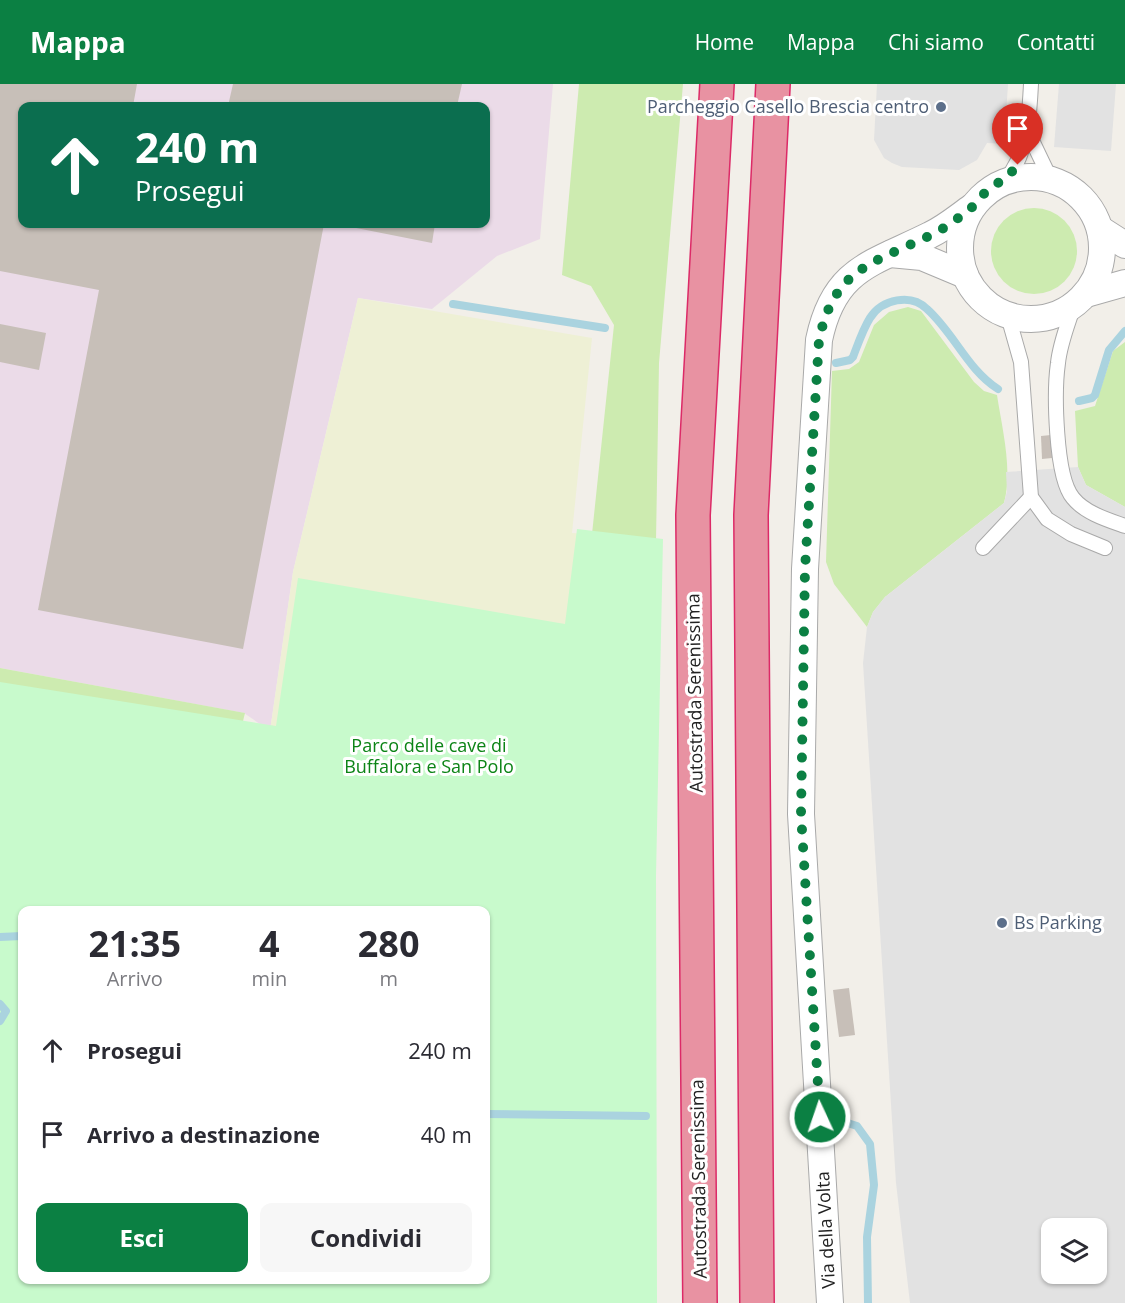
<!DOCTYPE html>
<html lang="it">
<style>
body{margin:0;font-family:"Open Sans",sans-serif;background:#f7f7f7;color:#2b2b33;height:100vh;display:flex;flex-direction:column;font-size:22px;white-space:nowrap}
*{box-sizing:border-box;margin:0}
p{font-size:20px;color:#7c7c81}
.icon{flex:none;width:33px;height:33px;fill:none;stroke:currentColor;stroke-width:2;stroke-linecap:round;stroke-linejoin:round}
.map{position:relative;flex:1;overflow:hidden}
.sheet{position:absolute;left:18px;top:822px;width:472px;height:378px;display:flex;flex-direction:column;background:#fff;border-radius:12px;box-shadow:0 2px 4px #0004}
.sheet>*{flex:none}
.banner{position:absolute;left:18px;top:18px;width:472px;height:126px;border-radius:12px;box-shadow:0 2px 4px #0004;background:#0b6e4f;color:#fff;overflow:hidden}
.buttons{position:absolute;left:1041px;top:1134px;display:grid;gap:12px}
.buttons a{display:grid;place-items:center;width:66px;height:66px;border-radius:12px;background:#fff;box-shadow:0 2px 4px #0004;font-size:30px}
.pin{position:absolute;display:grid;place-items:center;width:51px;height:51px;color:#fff;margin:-62px -26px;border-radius:50% 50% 50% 0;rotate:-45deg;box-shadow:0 0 6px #0007}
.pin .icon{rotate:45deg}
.me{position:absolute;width:66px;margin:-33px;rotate:357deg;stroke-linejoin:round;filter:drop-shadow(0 0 4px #0008)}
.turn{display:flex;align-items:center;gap:21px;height:126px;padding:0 18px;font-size:27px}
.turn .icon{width:78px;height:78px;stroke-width:2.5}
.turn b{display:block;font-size:42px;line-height:51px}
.eta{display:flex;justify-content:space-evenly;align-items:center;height:102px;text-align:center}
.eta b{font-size:36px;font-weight:700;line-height:42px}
.primary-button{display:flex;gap:12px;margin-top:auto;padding:12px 18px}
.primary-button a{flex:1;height:69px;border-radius:12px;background:#0b8043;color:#fff;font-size:24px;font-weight:700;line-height:69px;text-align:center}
.primary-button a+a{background:#f7f7f7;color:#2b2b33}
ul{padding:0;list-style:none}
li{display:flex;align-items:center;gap:18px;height:84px;padding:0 18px}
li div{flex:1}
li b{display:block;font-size:22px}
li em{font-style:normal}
header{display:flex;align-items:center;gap:36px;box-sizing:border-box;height:84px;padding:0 30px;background:#0b8043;color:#fff}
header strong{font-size:28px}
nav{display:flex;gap:33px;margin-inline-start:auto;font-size:21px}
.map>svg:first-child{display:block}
</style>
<header>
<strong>Mappa</strong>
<nav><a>Home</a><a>Mappa</a><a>Chi siamo</a><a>Contatti</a></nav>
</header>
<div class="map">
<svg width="1125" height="1219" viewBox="0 0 1125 1219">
<rect width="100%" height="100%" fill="#f2efe9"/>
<path fill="#ebdbe8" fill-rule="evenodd" d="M 0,0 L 553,0 L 540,155 L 497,172 L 432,225 L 358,214 L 293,488 L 270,647 L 244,629 L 0,584 ZM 22,22 L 486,22 L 486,140 L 22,140 Z"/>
<polygon fill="#eef0d5" points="358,214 592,254 572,449 592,450 649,768 270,647 293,488"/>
<g fill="#cdebb0">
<polygon points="579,0 683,0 659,279 656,457 592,450 614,241 591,202 562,191"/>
<circle cx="1034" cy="167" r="43"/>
<path d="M 908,223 L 921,227 L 974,298 L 984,307 L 997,311 C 1002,344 1013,386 1004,419 L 885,513 L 873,528 L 867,543 L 834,500 L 826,478 L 832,287 L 849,285 L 859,278 L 874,241 L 889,228 Z"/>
<polygon points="1125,258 1125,423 1086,401 1078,383 1075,327 1095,322 1113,267"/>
<polygon points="0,584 245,629 233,678 0,632"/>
</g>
<path fill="#c8facc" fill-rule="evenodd" d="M 577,445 L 663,455 L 656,792 L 657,1219 L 0,1219 L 0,598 L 276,642 L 298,494 L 565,540 ZM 22,826 L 486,826 L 486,1196 L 22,1196 Z"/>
<g fill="#e2e2e2" fill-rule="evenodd">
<polygon points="877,0 1008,0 1004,60 987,59 977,76 959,86 902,83 892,79 884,74 874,56"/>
<polygon points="1059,0 1116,0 1111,67 1054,63"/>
<path d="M 1078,383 L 1086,401 L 1125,423 L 1125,1219 L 910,1219 L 896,1099 L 863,579 L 867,543 L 873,528 L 885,513 L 1004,419 L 1007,407 L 1006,388 ZM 1052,1144 L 1096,1144 L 1096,1190 L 1052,1190 Z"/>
</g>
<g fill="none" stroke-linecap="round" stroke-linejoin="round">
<g stroke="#aad3df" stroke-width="8">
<polyline points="453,220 605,244"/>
<path d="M 836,279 L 850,276 L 853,273 C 858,260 863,245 870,234 C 882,215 911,209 927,225 C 954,249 967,285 998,305"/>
<polyline points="1079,317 1092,314 1095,311 1109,266 1125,247"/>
<polyline points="0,853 22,852"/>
<polyline points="0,920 6,927 0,937"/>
<polyline points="486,1030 646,1032"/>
<polyline points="835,1035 857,1042 870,1060 874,1101 867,1153 868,1219"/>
</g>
</g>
<g fill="#c7bfb8">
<polygon points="0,0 137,0 133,22 22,22 22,140 324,140 243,565 38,526 99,206 0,187"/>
<polygon points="233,0 462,0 457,22 228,22"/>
<polygon points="336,140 435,140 432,159"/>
<polygon points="0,240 46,249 39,286 0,278"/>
<polygon points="1051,351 1052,374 1042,375 1041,352"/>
<polygon points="849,904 855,951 839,953 833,906"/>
</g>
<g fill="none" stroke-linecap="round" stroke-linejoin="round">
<defs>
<g id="service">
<polyline points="1028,48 1050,94"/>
<path d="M 1005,97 C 1028,69 1029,36 1031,0"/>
<path d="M 1074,221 C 1068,240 1060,259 1058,279 C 1054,307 1055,393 1073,414 C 1085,429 1108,436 1125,442"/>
<polyline points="1008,232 1021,278 1031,413 1047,435 1071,450 1105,464"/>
<polyline points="983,464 1031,413"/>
</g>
<g id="minor">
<circle cx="1031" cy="164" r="71"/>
<polyline points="1100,145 1125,161"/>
<polyline points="890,170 922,173 965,191"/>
<polyline points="1086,210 1125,199"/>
<path d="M 830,1219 L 801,730 L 805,485 L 819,256 C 834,184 872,180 930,151 C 945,144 958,133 972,123"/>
</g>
<g id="motorway">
<polyline points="700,1219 693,431 717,0"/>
<polyline points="757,1219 751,431 773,0"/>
</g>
</defs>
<use href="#service" stroke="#a9a9a9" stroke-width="16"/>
<use href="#minor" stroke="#a9a9a9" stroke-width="28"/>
<use href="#motorway" stroke="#dc2a67" stroke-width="36"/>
<use href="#service" stroke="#fff" stroke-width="14"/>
<use href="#minor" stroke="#fff" stroke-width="26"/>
<use href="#motorway" stroke="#e892a2" stroke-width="33"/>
</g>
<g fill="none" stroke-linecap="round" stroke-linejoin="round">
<path stroke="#0b8043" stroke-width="10" stroke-dasharray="0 18" d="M 820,1033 L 801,730 L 805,485 L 819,256 C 834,185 871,180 929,152 C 944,145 959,134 971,124 C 977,119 981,112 987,107 C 999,98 1008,93 1018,81"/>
</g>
<g fill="#5c6f8a" stroke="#fff" stroke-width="2">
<circle cx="941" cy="23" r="6"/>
<circle cx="1002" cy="839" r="6"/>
</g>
<g text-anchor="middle" stroke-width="6" stroke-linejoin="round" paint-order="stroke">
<g font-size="18" fill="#4e5e75" stroke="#fff" text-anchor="end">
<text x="929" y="29">Parcheggio Casello Brescia centro</text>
<text x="1014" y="845" text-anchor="start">Bs Parking</text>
</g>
<g font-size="18" fill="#222" stroke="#fff">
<text transform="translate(695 609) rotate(-91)" y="6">Autostrada Serenissima</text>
<text transform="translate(699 1095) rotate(-91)" y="6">Autostrada Serenissima</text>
<text transform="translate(826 1146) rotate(-93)" y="6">Via della Volta</text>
</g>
<g font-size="18" fill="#0c8416" stroke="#fff">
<text x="429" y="668">Parco delle cave di<tspan x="429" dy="21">Buffalora e San Polo</tspan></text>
</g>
</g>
</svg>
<div class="buttons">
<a><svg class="icon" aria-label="layers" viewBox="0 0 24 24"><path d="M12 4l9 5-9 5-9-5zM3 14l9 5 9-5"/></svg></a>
</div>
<div class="pin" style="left:1018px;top:81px;background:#d93025"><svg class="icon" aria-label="arrive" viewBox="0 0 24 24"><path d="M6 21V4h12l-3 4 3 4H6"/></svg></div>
<svg class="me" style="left:820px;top:1033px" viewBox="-20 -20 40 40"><circle r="17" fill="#0b8043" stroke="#fff" stroke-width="3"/><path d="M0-11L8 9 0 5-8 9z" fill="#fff"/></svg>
<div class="banner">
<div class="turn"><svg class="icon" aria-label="ahead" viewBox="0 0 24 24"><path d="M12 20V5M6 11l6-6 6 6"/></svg><div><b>240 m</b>Prosegui</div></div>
</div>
<section class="sheet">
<div class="eta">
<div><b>21:35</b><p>Arrivo</p></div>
<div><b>4</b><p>min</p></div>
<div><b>280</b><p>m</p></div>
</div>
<ul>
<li><svg class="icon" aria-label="ahead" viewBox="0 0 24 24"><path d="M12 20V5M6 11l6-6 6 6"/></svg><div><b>Prosegui</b></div><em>240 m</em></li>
<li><svg class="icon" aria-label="arrive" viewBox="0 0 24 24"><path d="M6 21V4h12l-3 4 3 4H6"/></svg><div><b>Arrivo a destinazione</b></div><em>40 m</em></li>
</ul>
<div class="primary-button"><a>Esci</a><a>Condividi</a></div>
</section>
</div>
